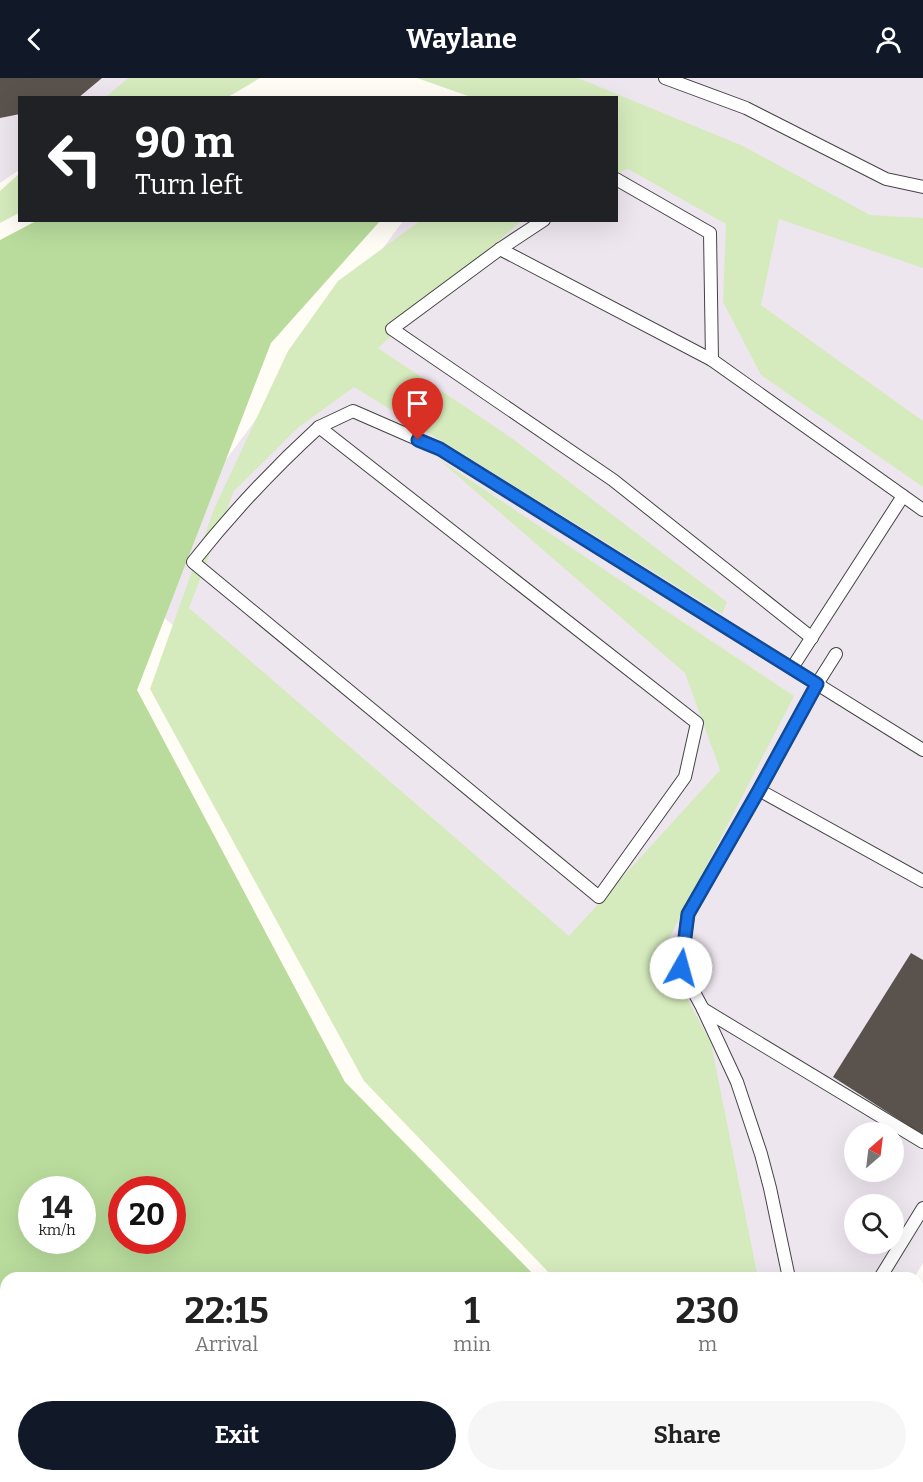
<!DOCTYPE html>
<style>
body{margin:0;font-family:Bitter,serif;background:#f6f6f6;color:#222;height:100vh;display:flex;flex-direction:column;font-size:22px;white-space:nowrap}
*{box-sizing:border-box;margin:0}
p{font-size:20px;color:#767676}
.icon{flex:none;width:33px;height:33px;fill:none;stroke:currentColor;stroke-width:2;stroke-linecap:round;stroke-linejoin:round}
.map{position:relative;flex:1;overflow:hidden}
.drawer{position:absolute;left:0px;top:1194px;width:924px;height:210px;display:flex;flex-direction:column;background:#fff;border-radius:18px 18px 0 0;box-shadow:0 6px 24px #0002}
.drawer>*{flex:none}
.hud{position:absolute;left:18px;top:18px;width:600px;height:126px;border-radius:0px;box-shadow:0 6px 24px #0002;background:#202124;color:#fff;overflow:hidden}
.needle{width:39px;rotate:28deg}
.fabs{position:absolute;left:844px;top:1044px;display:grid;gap:12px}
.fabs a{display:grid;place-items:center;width:60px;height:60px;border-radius:50%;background:#fff;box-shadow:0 6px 24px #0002;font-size:30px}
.speed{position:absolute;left:18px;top:1098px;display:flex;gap:12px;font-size:30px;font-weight:700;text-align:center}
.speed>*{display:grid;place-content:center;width:78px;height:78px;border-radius:50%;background:#fff;box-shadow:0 6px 24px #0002;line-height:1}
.speed small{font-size:15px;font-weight:400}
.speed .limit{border:9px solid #d22;background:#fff;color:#111}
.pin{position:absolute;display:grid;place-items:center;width:51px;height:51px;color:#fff;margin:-62px -26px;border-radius:50% 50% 50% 0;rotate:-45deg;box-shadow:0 0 6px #0007}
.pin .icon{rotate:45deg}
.me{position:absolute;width:66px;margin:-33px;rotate:7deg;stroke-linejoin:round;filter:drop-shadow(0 0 4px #0008)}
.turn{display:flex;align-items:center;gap:21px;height:126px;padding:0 18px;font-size:27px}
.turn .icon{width:78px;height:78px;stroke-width:2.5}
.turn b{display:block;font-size:42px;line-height:51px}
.eta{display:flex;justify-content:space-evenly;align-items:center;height:102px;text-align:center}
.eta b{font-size:36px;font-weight:700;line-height:42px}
.action{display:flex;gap:12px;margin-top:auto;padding:12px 18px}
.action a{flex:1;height:69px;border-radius:36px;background:#111827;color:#fff;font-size:24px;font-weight:700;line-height:69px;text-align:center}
.action a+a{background:#f6f6f6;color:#222}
header{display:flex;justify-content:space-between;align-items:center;height:78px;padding:0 18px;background:#111827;color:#fff;font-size:27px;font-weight:700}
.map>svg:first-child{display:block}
</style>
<header><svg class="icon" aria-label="back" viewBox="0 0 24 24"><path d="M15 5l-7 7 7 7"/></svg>Waylane<svg class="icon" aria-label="person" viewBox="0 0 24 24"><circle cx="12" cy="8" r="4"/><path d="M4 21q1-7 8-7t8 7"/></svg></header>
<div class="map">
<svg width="923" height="1404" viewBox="0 0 923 1404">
<rect width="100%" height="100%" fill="#fffdf5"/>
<g fill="#eee6ef" fill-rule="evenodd">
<polygon points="0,0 162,0 132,19 20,20 19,92 0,105"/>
<polygon points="479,0 923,0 923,157 898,156 616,20"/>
<path d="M 617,83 L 754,125 L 752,237 L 923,364 L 923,1185 L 914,1200 L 719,1200 L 637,939 L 130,511 L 403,143 L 616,142 ZM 855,1054 L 894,1054 L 894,1094 L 855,1094 ZM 855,1126 L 894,1126 L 894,1166 L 855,1166 Z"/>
<polygon points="769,131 923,168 923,348 756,227"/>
</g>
<g fill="#d5ebbd">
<polygon points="128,0 260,0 228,19 106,19"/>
<polygon points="417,0 578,0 743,68 870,137 923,140 923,190 779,141 761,227 923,343 923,409 761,297 723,224 726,146 628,91 617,95 616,20 471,19"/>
<polygon points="19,96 19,135 0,145 0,113"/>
<polygon points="420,143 521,143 378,270 513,361 727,524 722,536 354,309 299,349 234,413 189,530 569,858 720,692 685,595 437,380 794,618 662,874 711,965 758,1200 554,1200 364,1003 150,611 214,431 288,273 338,203"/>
<polygon points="734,1398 876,1398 877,1404 736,1404"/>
</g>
<path fill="#b9dc9c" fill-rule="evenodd" d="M 38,142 L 380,143 L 271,265 L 137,612 L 345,1004 L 537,1200 L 6,1200 L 6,1398 L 730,1398 L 735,1404 L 0,1404 L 0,162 ZM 32,1112 L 82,1112 L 82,1162 L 32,1162 ZM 122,1112 L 172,1112 L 172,1162 L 122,1162 Z"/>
<g fill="#5a524d">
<polygon points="0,0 102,0 78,20 20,20 20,36 0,40"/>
<polygon points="911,875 923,882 923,1057 833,999"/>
</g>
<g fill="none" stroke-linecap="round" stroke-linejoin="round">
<defs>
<g id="service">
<polyline points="665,0 746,30 886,101 923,109"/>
<polyline points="616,101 710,155 712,282"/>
<polyline points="544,142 500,171 392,251 613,402 812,560"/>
<polyline points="500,171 712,282 923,432"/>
<path d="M 319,349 L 697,645 L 685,699 L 599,819 L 193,484 C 231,436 273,391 319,349 Z"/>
<polyline points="319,349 353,333 440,371 923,672"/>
<polyline points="792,590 903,418"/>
<polyline points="759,712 923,803"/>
<polyline points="703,931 923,1064"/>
<polyline points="789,1200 770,1110 761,1076 737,1004 703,931 681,890 688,836 759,712 817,606 836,576"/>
<polyline points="880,1200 923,1130"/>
</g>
<g id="tertiary">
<polyline points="918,1253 923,1245"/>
<polyline points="918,1361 923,1340"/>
<polyline points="913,1398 914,1404"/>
</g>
</defs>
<use href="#service" stroke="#444" stroke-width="14"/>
<use href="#tertiary" stroke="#444" stroke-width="32"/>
<use href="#service" stroke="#fff" stroke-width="12"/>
<use href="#tertiary" stroke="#fff" stroke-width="30"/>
</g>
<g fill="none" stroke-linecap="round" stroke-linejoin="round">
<defs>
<polyline id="route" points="418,362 440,371 817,606 759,712 688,836 681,890"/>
</defs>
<use href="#route" stroke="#114b97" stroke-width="15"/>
<use href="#route" stroke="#1a73e8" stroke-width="10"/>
</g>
</svg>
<div class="fabs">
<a><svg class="needle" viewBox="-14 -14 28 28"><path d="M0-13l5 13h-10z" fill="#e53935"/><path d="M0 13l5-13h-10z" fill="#767676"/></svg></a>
<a><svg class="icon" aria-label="search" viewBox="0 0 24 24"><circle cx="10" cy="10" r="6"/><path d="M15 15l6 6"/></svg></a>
</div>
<div class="speed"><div>14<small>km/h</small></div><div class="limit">20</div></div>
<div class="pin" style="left:418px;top:362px;background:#d93025"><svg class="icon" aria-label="arrive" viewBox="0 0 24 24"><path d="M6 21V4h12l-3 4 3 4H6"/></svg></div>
<svg class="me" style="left:681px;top:890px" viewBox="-20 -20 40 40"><circle r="19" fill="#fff"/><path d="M0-13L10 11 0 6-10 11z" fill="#1a73e8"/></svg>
<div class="hud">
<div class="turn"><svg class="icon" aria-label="left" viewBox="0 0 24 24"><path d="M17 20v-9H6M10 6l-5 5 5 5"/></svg><div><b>90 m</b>Turn left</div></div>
</div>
<section class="drawer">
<div class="eta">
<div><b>22:15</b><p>Arrival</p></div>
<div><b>1</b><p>min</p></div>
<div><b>230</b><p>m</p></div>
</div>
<div class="action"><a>Exit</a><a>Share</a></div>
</section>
</div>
